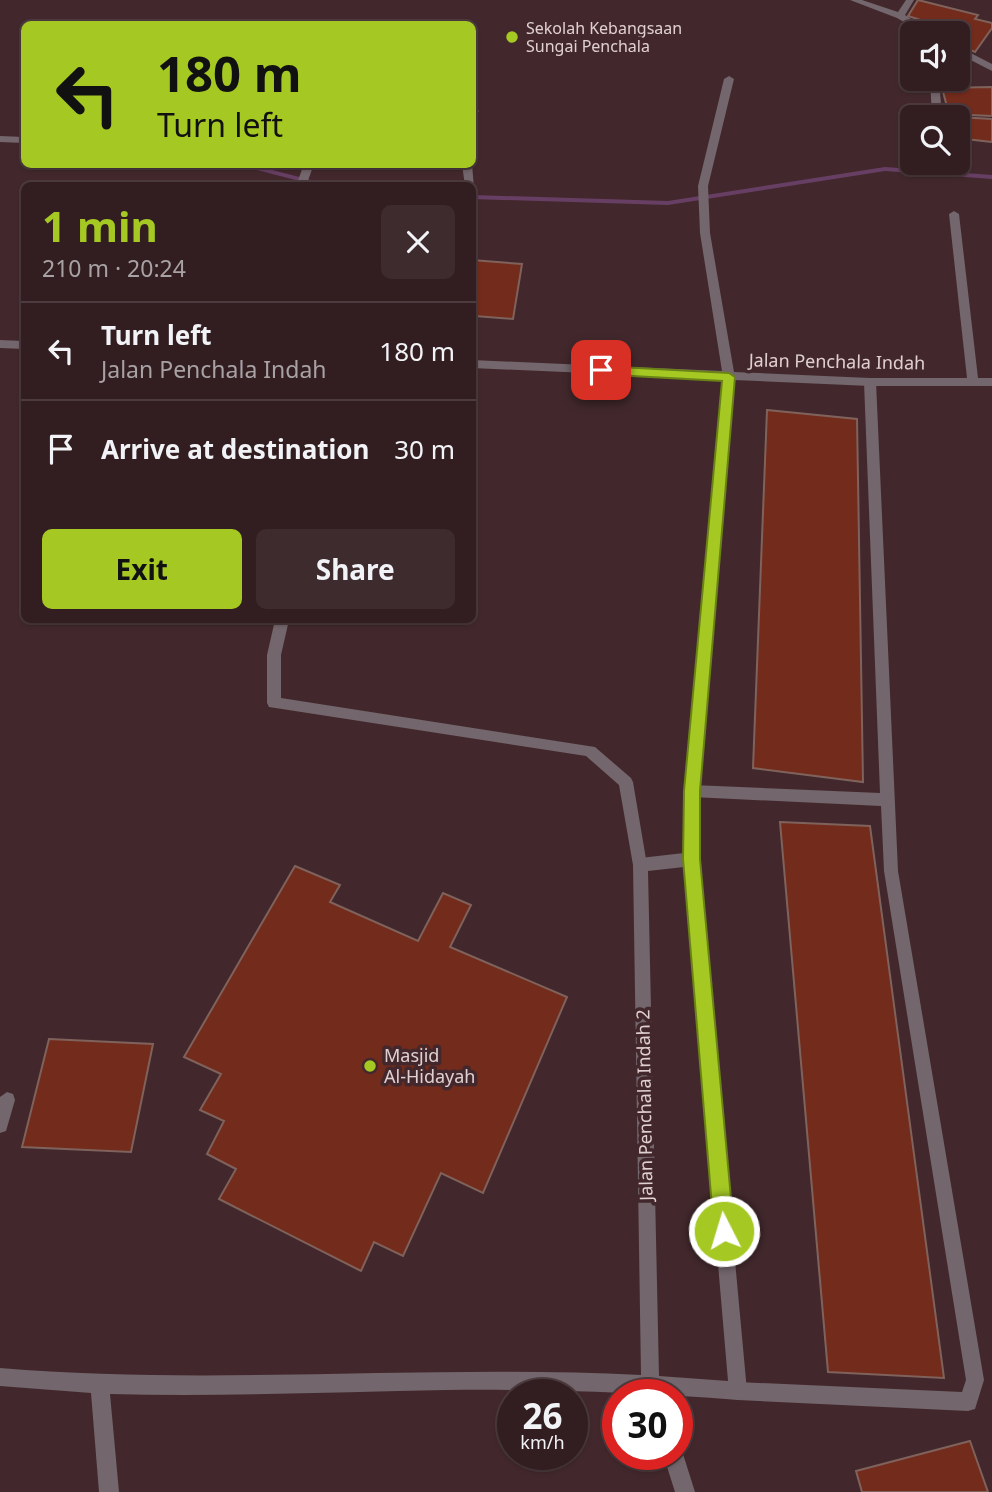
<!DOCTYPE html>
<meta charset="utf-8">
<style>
body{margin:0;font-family:"Noto Sans",sans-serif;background:#3d2b2e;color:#f1f3f6;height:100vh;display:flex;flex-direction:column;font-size:26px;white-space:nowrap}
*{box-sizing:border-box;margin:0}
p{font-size:23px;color:#a8a2a5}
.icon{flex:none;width:38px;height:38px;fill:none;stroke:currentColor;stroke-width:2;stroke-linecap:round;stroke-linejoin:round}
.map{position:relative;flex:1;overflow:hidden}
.sheet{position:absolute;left:21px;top:182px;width:455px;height:441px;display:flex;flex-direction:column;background:#321e21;border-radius:10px;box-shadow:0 2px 5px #0004,0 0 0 2px #4d3c3f}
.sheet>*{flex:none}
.guide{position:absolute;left:21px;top:21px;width:455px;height:147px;border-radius:10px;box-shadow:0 2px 5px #0004,0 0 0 2px #4d3c3f;background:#a5c823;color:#111;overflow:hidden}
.buttons{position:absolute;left:900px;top:21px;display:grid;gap:14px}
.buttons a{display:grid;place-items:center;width:70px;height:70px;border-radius:10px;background:#321e21;box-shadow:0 2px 5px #0004,0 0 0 2px #4d3c3f;font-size:35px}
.speed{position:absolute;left:497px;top:1379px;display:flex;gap:14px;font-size:35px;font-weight:700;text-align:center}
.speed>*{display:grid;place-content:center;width:91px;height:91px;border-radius:50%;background:#321e21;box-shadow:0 2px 5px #0004,0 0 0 2px #4d3c3f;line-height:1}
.speed small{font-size:18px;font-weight:400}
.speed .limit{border:10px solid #d22;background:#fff;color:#111}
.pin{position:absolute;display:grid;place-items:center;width:60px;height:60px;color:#fff;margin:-30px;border-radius:14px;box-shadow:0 4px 10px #0006}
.me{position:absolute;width:77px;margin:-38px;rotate:355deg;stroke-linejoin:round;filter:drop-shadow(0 0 5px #0008)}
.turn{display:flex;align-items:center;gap:24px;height:147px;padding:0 21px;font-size:32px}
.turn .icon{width:91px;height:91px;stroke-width:2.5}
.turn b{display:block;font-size:49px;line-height:60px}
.round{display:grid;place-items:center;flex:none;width:74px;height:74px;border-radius:10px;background:#3d2b2e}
.overview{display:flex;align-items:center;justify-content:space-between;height:119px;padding:0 21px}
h1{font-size:42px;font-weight:700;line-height:52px;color:#a5c823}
.primary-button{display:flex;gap:14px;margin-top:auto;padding:14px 21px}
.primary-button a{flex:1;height:80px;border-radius:10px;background:#a5c823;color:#111;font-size:28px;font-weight:700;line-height:80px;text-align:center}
.primary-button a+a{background:#3d2b2e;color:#f1f3f6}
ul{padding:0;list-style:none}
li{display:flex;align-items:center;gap:21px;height:98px;padding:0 21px;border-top:2px solid #4d3c3f}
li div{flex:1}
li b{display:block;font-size:26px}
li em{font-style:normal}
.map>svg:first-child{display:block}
</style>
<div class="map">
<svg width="992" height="1492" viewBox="0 0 992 1492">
<rect width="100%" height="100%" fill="#42282c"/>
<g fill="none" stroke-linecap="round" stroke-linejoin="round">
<g fill="#683f64" fill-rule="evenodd">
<polygon points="234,164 249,164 334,186 319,186"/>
<polygon points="885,167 992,175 992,179 885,171 668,205 472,199 472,195 668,201"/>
</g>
</g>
<g fill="#732b1c" stroke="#7f625b" stroke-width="2">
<polygon points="918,0 978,15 975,19 992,23 992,28 975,52 957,44 957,33 936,33 931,31 933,24 908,16"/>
<polygon points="992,87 992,116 949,114 942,88"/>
<polygon points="941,116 992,119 992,142 957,138 957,117"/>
<polygon points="472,260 522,264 513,319 475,316 472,331"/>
<polygon points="767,410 857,419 863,782 753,768"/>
<polygon points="780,822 870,826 944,1378 828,1372"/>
<polygon points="295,866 340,885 330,902 418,941 443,893 471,905 450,947 567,997 483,1193 441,1173 403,1256 374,1242 361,1271 219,1199 236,1169 207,1154 224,1121 200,1110 221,1074 184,1057"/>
<polygon points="49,1039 153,1044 131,1152 22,1147"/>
<polygon points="970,1441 988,1492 862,1492 856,1471"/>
</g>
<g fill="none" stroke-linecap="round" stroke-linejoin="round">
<g fill="#73666c" fill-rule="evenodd">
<polygon points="870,378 876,382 898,871 984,1380 975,1409 968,1411 738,1400 731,1398 729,1391 731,1384 738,1382 962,1392 966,1380 884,871 881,806 692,797 687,795 685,791 687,787 692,785 880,793 864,382"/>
<polygon points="275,620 289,620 281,655 281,698 595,747 631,778 633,782 647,865 645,870 640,872 635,870 633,865 619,785 586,756 269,707 267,703 267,655"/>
</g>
<g fill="#73666c" fill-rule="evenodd">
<polygon points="850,0 862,0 898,12 906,0 914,0 905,15 933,33 923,33 897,18"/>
<polygon points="957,46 992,64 992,71 957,53"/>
<path d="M 729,76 L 734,79 L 708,186 L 710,233 L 734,372 L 870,378 L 967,378 L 949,214 L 954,211 L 959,214 L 978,378 L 992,378 L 992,386 L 870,386 L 734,380 L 699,791 L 698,859 L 747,1391 L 745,1398 L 738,1400 C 642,1392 545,1389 446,1390 C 334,1392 222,1397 110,1394 L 119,1492 L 99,1492 L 91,1393 L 0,1386 L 0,1368 C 213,1386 427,1364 641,1375 L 633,865 L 635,860 L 640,858 L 684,853 L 685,791 L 723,379 L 472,368 L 472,360 L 722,371 L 700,233 L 698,186 L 724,79 ZM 684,867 L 728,1381 L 659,1376 L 648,871 Z"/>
<polygon points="930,79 939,79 942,117 932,117"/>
<polygon points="474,108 479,111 472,118 472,109"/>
<polygon points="0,136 24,137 24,143 0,142"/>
<polygon points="304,164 314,164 306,186 296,186"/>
<polygon points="462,164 472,164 474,188 472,186 465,186"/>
<polygon points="0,340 24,341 24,349 0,348"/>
<polygon points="7,1092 13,1094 15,1100 6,1131 0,1133 0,1097"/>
<polygon points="677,1446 683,1454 695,1492 675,1492 663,1454 677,1454"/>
</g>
</g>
<polygon fill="#a5c823" stroke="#6b8217" stroke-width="2" points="601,366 729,373 735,377 700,791 700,859 734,1231 731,1238 724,1241 717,1238 714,1231 683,859 684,791 722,381 596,374 596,367"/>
<g fill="#a5c823" stroke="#42282c" stroke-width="2.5">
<circle cx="512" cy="37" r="7"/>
<circle cx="370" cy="1066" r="7"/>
</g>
<g text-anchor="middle" stroke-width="7" stroke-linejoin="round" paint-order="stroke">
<g font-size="16" fill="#e1d0d1" stroke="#42282c" text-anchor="start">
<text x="526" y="34">Sekolah Kebangsaan<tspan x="526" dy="18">Sungai Penchala</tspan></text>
</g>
<g font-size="18" fill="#e1d0d1" stroke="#42282c">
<text transform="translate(837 362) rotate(1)" y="6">Jalan Penchala Indah</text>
<text transform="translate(645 1105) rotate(-91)" y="6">Jalan Penchala Indah 2</text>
</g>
<g font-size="18" fill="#e1d0d1" stroke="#42282c" text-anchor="start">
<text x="384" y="1062">Masjid<tspan x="384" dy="21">Al-Hidayah</tspan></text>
</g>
</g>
</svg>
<div class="buttons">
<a><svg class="icon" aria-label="sound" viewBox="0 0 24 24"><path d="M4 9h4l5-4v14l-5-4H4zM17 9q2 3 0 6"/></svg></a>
<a><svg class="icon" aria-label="search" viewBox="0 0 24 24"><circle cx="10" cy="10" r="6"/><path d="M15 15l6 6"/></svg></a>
</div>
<div class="speed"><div>26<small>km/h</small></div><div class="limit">30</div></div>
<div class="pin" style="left:601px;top:370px;background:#d93025"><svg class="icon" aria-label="arrive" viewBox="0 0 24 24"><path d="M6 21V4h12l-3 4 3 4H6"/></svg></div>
<svg class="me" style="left:724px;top:1231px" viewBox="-20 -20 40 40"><circle r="17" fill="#a5c823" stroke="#fff" stroke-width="3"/><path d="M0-11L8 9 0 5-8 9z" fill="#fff"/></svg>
<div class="guide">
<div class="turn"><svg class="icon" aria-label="left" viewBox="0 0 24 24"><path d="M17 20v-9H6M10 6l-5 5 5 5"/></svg><div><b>180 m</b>Turn left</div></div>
</div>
<section class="sheet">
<div class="overview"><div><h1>1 min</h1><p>210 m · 20:24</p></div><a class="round"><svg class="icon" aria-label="close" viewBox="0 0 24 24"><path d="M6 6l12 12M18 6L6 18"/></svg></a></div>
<ul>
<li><svg class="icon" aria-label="left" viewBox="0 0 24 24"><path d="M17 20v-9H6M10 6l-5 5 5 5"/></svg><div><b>Turn left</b><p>Jalan Penchala Indah</p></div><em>180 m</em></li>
<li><svg class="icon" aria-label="arrive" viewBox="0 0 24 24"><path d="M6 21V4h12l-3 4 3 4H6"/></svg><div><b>Arrive at destination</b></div><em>30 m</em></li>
</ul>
<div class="primary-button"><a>Exit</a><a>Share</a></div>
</section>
</div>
